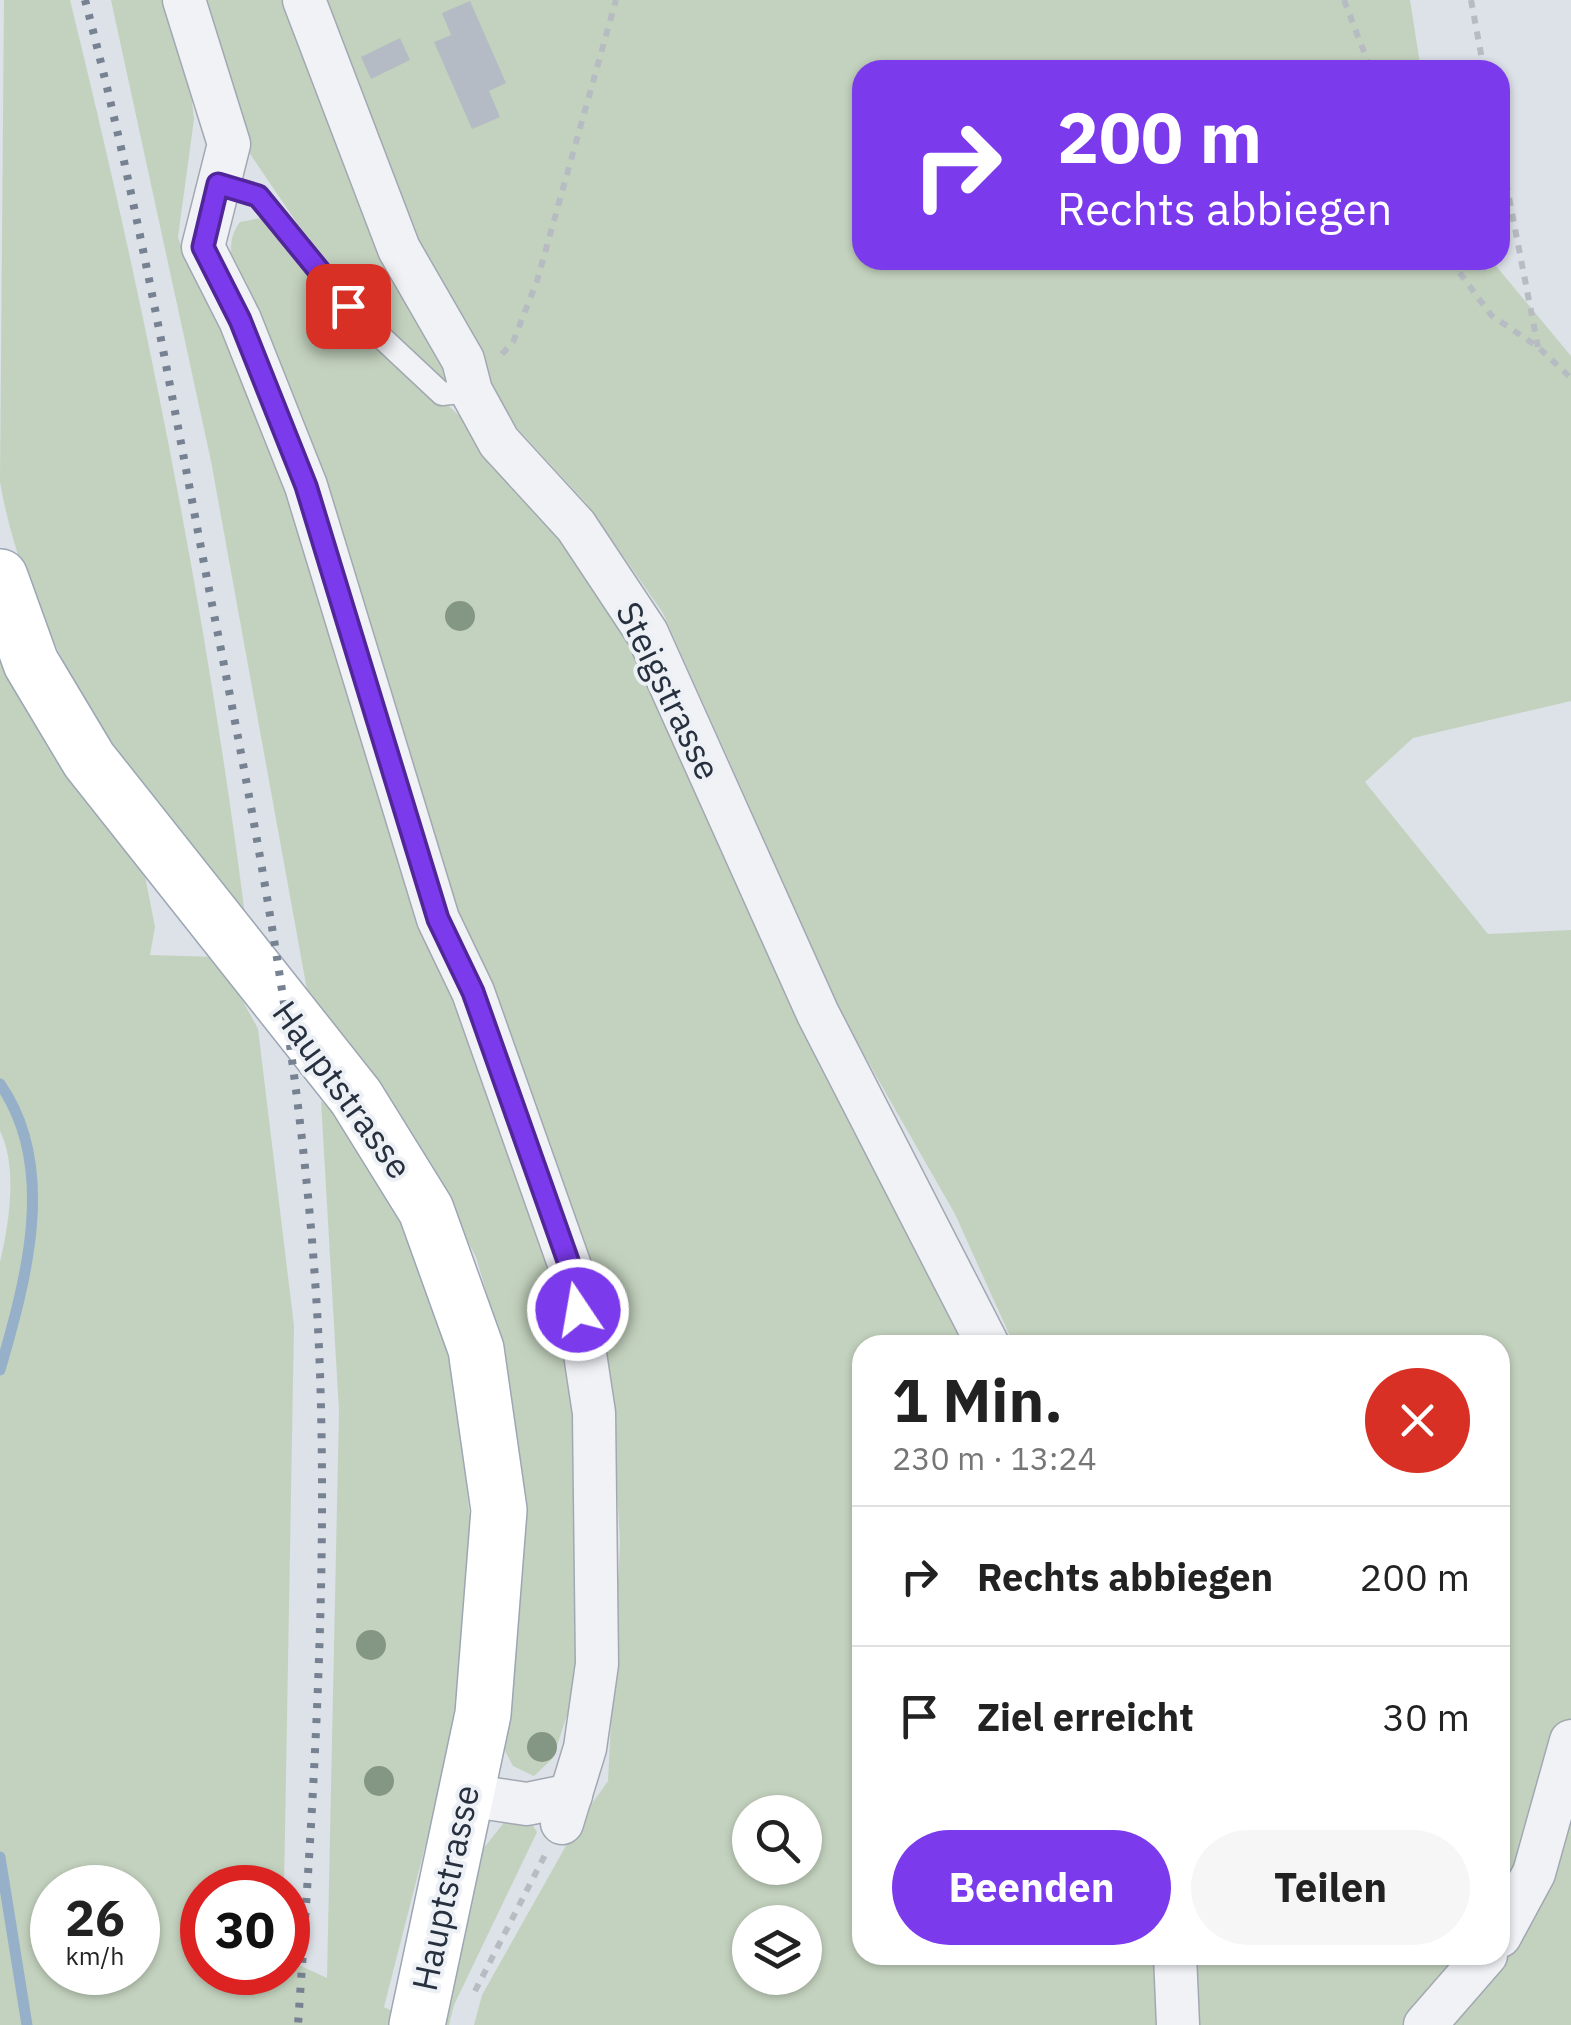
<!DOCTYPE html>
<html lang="de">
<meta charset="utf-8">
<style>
body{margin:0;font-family:"IBM Plex Sans",sans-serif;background:#f6f6f6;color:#222;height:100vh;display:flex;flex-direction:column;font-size:38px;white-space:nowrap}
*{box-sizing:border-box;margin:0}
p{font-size:32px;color:#767676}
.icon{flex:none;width:55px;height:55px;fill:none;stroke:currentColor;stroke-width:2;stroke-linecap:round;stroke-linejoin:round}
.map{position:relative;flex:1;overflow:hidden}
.details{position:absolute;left:852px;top:1335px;width:658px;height:630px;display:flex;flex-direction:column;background:#fff;border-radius:30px;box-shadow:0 2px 8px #0004}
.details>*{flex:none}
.top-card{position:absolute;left:852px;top:60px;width:658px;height:210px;border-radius:30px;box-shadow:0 2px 8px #0004;background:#7c3aed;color:#fff;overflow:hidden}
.fabs{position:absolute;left:732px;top:1795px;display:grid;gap:20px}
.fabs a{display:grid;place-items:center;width:90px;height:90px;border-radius:50%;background:#fff;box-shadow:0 2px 8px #0004;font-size:50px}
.speed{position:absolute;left:30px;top:1865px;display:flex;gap:20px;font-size:50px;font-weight:700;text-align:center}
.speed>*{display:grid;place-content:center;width:130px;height:130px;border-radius:50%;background:#fff;box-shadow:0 2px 8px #0004;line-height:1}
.speed small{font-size:25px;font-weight:400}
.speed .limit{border:15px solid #d22;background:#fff;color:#111}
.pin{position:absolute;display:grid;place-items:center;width:85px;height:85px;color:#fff;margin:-42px;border-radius:20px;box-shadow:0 5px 15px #0006}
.me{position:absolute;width:110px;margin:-55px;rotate:348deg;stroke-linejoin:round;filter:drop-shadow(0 0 8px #0008)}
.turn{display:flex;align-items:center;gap:35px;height:210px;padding:0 40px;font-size:45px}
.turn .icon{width:130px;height:130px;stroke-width:2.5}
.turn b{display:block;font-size:70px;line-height:85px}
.round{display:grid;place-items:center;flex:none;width:105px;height:105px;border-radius:52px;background:#f6f6f6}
.summary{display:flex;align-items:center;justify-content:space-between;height:170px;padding:0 40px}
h1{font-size:60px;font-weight:700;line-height:75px}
.cta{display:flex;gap:20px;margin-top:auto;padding:20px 40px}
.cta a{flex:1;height:115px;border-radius:60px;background:#7c3aed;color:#fff;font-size:40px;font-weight:700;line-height:115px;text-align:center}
.cta a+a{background:#f6f6f6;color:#222}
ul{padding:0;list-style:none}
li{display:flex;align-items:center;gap:30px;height:140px;padding:0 40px;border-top:2px solid #e0e0e0}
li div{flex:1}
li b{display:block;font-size:38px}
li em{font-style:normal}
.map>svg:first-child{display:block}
</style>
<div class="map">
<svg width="1571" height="2025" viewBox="0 0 1571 2025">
<rect width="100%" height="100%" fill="#dde1e8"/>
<g fill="#c3d2be" fill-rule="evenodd">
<path d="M 4,0 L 70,0 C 145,304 207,613 246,923 C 143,789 30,654 0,482 Z"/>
<polygon points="111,0 166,0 188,69 194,119 178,237 187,263 230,334 288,480 460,1005 556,1277 578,1413 582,1669 553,1758 534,1776 513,1766 502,1745 526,1520 507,1363 476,1257 400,1113 309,1001 211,461"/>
<polygon points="201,0 1410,0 1421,70 862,70 862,260 1491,260 1571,356 1571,701 1413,738 1365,782 1488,934 1571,930 1571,2025 1197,2025 1196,1955 1500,1955 1500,1345 1014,1345 955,1214 847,1025 663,613 586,503 516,427 435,375 368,310 299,226 246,148"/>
<path d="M 261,218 L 321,288 L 478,433 L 646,652 L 977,1345 L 862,1345 L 862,1955 L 1164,1955 L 1169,2025 L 474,2025 L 482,1995 L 581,1819 L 608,1781 L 620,1543 L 613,1410 L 452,913 L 239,288 C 233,264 224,243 240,222 ZM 750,1812 L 805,1812 L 805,1868 L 750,1868 ZM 750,1922 L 805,1922 L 805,1978 L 750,1978 Z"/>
<path d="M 0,645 L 47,736 L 145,876 L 155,927 L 150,955 L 219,957 L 258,1029 L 294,1326 L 284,1887 L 202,1888 L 202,1972 L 288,1972 L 288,1960 L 327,1978 L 339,1411 L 321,1101 L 340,1116 L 379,1174 L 419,1254 L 451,1345 L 471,1527 L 459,1714 L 384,2007 L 421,2025 L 0,2025 L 0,1262 C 9,1224 18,1167 0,1131 ZM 52,1888 L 138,1888 L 138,1972 L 52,1972 Z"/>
<polygon points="506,1820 530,1822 537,1832 454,2005 449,2025 444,2025 479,1854"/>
</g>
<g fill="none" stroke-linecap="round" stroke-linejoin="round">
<g stroke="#97b0c9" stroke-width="11">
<path d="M 0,1084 C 58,1167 26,1280 0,1370"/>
<polyline points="0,1857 27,2025"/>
</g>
</g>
<g fill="#b4bbc4">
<polygon points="470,1 506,83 489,91 500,117 472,129 434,42 451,35 442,13"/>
<polygon points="400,38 410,60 371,79 361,57"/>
</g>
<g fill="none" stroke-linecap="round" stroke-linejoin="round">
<defs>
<polyline id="lane" points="218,184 258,196 348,306 442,394 471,391"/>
<g id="street">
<polyline points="184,0 229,144 203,247 240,320 306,486 438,919 473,992 573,1275 594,1413 597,1664 585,1748 562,1823"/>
<polyline points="304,0 399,249 463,360 471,391 499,442 576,526 647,633 818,1014 988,1345"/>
<polyline points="466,1795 527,1804 571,1795"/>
<polyline points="1500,1936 1534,1873 1571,1741"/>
<polyline points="1175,1955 1178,2025"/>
<polyline points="1425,2025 1486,1955"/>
</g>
<polyline id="primary" points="0,577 31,663 89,760 356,1097 426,1210 476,1349 499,1510 483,1714 417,2025"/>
</defs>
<use href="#lane" stroke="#a2a8b2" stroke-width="25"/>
<use href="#street" stroke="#a2a8b2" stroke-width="45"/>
<use href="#primary" stroke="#9ca6b4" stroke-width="58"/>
<g stroke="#b7bcc3" stroke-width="6" stroke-dasharray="8 8" stroke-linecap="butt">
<polyline points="1344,0 1371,70"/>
<polyline points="1471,0 1484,70"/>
<polyline points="1500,151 1538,347"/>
<polyline points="1450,260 1491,315 1538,347 1571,378"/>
<polyline points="502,354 513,342 537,281 616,0"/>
<polyline points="475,1991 545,1855"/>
</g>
<use href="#lane" stroke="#f0f2f6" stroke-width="22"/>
<use href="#street" stroke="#f0f2f6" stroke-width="42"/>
<use href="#primary" stroke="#fff" stroke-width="55"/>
<path stroke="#768192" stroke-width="8" stroke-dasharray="5 10" stroke-linecap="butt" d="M 85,0 C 136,193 170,388 208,584 C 262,856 315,1130 321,1408 C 326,1614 312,1820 298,2025"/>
</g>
<g fill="#849784">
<circle cx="460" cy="616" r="15"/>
<circle cx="371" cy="1645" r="15"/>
<circle cx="542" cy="1747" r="15"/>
<circle cx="379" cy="1781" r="15"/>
</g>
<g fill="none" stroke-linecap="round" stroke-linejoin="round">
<defs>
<polyline id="route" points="348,306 258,196 218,184 203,247 240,320 306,486 438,919 473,992 573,1275 578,1310"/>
</defs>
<use href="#route" stroke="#51269a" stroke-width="25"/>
<use href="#route" stroke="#7c3aed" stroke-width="18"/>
</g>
<g text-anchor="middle" stroke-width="8" stroke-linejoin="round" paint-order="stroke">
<g font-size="35" fill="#26303f" stroke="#edf0f5">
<text transform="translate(668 691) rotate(64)" y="12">Steigstrasse</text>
<text transform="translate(342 1090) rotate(54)" y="12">Hauptstrasse</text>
<text transform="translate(446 1888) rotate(-78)" y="12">Hauptstrasse</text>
</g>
</g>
</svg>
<div class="fabs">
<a><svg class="icon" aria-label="search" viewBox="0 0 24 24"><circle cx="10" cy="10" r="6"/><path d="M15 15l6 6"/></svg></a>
<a><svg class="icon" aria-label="layers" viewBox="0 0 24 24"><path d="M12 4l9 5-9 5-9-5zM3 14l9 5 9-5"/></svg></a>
</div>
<div class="speed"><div>26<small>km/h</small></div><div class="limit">30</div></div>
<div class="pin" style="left:348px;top:306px;background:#d93025"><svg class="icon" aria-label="arrive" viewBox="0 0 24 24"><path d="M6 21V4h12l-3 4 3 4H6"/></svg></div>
<svg class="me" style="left:578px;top:1310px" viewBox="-20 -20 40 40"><circle r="17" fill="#7c3aed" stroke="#fff" stroke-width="3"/><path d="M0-11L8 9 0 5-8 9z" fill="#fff"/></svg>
<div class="top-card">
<div class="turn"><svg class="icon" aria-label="right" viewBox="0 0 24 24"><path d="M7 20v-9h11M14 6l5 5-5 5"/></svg><div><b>200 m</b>Rechts abbiegen</div></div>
</div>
<section class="details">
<div class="summary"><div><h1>1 Min.</h1><p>230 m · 13:24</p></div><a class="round" style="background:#d93025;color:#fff"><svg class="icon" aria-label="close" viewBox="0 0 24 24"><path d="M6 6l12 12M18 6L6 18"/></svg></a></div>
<ul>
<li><svg class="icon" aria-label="right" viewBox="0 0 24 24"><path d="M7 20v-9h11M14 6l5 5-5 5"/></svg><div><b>Rechts abbiegen</b></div><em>200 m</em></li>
<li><svg class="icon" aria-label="arrive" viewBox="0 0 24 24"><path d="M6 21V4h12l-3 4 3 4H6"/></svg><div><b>Ziel erreicht</b></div><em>30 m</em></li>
</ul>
<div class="cta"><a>Beenden</a><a>Teilen</a></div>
</section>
</div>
